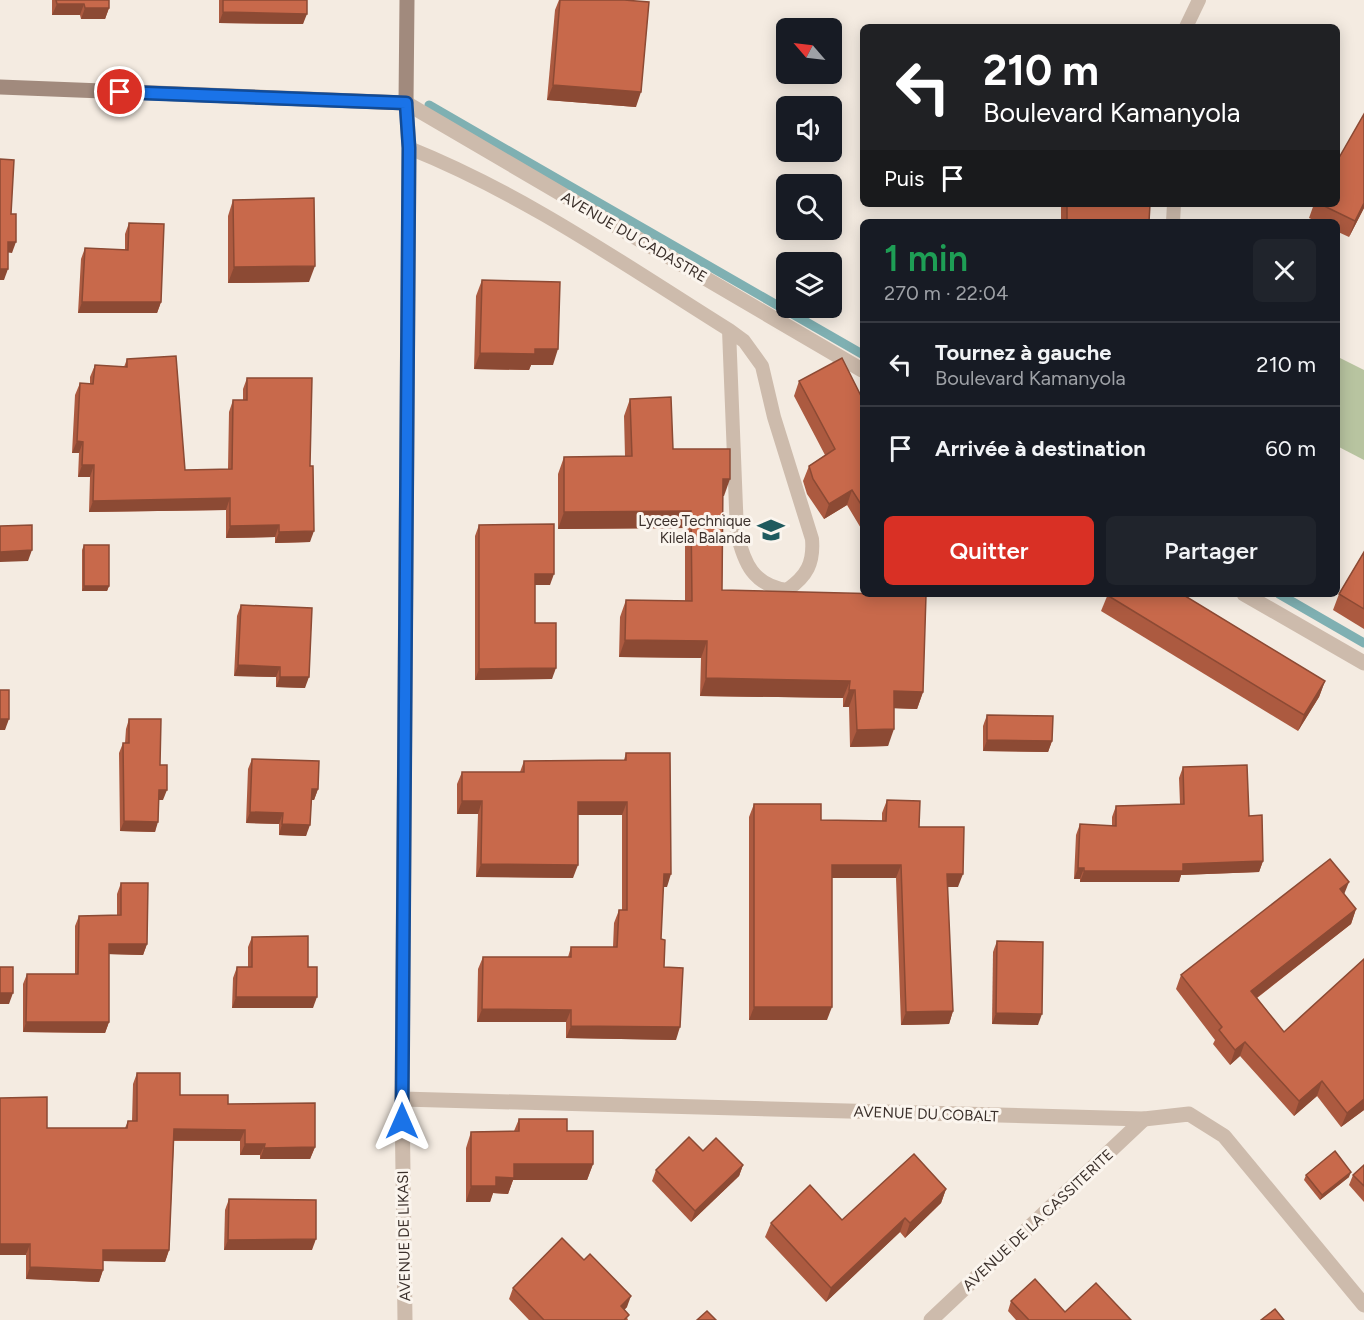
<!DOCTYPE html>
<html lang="fr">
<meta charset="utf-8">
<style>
body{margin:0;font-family:Figtree,sans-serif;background:#20242c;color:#f1f3f6;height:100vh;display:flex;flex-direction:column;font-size:22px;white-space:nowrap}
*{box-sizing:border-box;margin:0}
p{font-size:20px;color:#9ea1a6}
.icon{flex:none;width:33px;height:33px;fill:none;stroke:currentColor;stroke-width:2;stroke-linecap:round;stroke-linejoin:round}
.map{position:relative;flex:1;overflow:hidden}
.panel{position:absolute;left:860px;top:219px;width:480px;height:378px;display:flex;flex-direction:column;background:#171b24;border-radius:9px;box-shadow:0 3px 15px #0003}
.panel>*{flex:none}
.hud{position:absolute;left:860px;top:24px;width:480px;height:183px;border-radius:9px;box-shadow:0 3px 15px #0003;background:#202124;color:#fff;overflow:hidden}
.needle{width:39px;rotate:298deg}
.buttons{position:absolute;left:776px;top:18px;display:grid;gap:12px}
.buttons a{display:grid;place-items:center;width:66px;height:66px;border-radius:9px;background:#171b24;box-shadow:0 3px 15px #0003;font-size:30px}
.pin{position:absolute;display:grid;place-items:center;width:51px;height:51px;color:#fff;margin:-26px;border:3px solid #fff;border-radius:50%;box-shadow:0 2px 6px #0007}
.me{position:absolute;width:66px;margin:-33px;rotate:0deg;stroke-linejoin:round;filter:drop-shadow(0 0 4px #0008)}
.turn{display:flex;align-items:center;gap:21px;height:126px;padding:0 24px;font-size:27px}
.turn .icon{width:78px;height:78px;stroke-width:2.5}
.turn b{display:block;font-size:42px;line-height:51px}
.then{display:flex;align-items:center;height:57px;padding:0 24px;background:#0003;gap:12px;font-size:22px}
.round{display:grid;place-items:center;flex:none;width:63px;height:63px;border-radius:9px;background:#20242c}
.head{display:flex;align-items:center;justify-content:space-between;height:102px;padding:0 24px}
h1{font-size:36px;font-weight:600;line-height:45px;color:#1e9e55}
.action{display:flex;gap:12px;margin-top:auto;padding:12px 24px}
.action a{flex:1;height:69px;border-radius:9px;background:#d93025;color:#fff;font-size:24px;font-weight:600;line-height:69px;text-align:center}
.action a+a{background:#20242c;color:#f1f3f6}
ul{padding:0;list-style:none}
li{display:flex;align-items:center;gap:18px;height:84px;padding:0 24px;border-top:2px solid #363941}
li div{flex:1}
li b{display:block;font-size:22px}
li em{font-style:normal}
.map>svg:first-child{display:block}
</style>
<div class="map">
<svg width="1364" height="1320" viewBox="0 0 1364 1320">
<rect width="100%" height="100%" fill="#f4ebe1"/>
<polygon fill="#b8c4a0" points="1336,356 1364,370 1364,460 1337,446"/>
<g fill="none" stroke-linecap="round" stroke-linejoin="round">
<g stroke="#7fb0b2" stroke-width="9">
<polyline points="429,105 862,354"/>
<polyline points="1279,594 1364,643"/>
</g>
<g stroke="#cdbbac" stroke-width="14">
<polyline points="1186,27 1199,0"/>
<path d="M 409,148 C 524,194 625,265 729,330 L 744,341 L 762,366 L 774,417 L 812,539 C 814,563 807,576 787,590 C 753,585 744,563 737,533 L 729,330"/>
<polyline points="1173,222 1174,204"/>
</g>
<g stroke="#cdbbac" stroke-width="15">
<polyline points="406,103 862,370"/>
<polyline points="1244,594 1364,663"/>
<polyline points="402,1099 1144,1119 1189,1114 1224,1136 1364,1305"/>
<polyline points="405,1320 402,1099 409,148 406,103"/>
<polyline points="931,1320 1144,1119"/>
</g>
<polyline stroke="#a18a7d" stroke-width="15" points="0,87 406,103 407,0"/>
</g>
<g fill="#ac5a40">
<polygon points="52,0 109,0 109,8 105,19 81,19 80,15 52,15"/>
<polygon points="219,0 307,0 303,24 219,23"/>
<polygon points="559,0 624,0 636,107 547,100 555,10"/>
<polygon points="233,200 309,282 228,283 228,216"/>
<polygon points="1061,204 1150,204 1149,222 1061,222"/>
<polygon points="1314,204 1336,204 1364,208 1349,237 1336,231 1336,222 1318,222 1309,218"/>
<polygon points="129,223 161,302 157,313 78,313 81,259 85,248 125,250 125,234"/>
<polygon points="482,280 553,365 531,365 529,370 474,369 476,296"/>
<polygon points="127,359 185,470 228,469 229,412 233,400 243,400 243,389 247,378 310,542 275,543 275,537 226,538 226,510 89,512 90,477 78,477 79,453 72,453 75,395 80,383 90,384 90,377 95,365 124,367"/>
<polygon points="799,381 862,398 862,530 847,505 824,519 807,494 803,481 809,466 825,455 794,396"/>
<polygon points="630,399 673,449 724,496 723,496 722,590 923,692 917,709 894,708 888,746 850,747 849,707 843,707 843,698 700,696 701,658 619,657 620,617 626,600 685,601 685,528 558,529 558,474 564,457 625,456 624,416"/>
<polygon points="479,525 550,585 535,585 535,623 552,679 475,680 475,536"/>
<polygon points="84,545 109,586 107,591 82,591 82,550"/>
<polygon points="1364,552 1364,629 1333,610 1339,594"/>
<polygon points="1108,594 1325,681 1319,697 1298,731 1101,611"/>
<polygon points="241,605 305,688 276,687 276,677 234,676 237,616"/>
<polygon points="987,715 1052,741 1048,752 983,751 983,726"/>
<polygon points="129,719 160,765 163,800 159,800 155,832 120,831 119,753 123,743 125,743 126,729"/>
<polygon points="626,753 667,887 663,887 661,939 664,967 676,1040 566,1038 566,1022 477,1022 478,969 483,957 568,957 571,947 613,947 614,923 619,910 622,910 622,815 578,815 573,878 476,877 478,814 457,814 457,784 462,772 520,772 524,761 624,760"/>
<polygon points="252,759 318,789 314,800 311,800 306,836 279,835 279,824 246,823 248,769"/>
<polygon points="1183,767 1249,816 1263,861 1259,872 1181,875 1179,882 1080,882 1080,879 1074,879 1076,835 1080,824 1112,826 1112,817 1116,806 1180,804 1179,778"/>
<polygon points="887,800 919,827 958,887 947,887 953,1011 949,1024 901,1025 896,878 832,878 827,1020 749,1020 749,817 754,804 821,820 882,821 882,813"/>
<polygon points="121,883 147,944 143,955 109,954 109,1022 105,1033 23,1032 23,984 27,974 75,974 75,926 79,916 117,915 117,894"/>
<polygon points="1344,894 1356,909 1351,924 1257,998 1284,1032 1364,959 1364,1110 1341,1127 1317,1096 1294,1116 1240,1056 1230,1065 1213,1044 1215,1040 1176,989 1181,975"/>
<polygon points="252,937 308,967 313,1008 232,1008 233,978 237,967 248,967 248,947"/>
<polygon points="997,941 1038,1025 992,1024 993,952"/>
<polygon points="137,1073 180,1095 228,1104 315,1147 310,1159 260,1159 260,1155 240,1155 240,1141 174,1141 169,1250 165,1262 103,1261 103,1270 99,1282 26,1279 26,1255 47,1128 125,1128 128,1121 132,1121 133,1084"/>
<polygon points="519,1119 567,1131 593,1164 587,1180 513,1180 508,1194 493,1193 490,1202 466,1202 466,1148 471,1132 514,1131"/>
<polygon points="703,1151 743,1165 739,1176 691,1222 652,1181 656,1170"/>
<polygon points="1364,1165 1364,1202 1349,1185 1353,1175"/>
<polygon points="1306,1175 1349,1177 1320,1200 1304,1180"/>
<polygon points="946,1189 941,1203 905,1238 900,1232 826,1302 765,1237 771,1223 842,1220"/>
<polygon points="229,1199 312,1250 224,1250 225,1210"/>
<polygon points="513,1288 627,1307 624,1310 628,1320 529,1320 509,1299"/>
<polygon points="1011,1301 1065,1312 1131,1320 1016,1320 1008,1311"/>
</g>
<g fill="#8c4a34">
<polygon points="57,4 84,4 80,15 52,15"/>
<polygon points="85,8 109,8 105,19 81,19"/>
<polygon points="223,12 307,14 303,24 219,23"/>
<polygon points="553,85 641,92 636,107 547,100"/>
<polygon points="1364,203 1364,208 1349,237 1355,221"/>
<polygon points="8,242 16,242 12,253 4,252"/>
<polygon points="315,266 309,282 228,283 234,267"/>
<polygon points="0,269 8,269 4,280 0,280"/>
<polygon points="82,302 161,302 157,313 78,313"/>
<polygon points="535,349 558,349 553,365 531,365 529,370 474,369 480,353"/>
<polygon points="77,441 83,442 79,453 72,453"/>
<polygon points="82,465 94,465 90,477 78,477"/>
<polygon points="723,479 730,479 724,496 716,496"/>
<polygon points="852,490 847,505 824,519 829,504"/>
<polygon points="230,498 226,510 89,512 93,501"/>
<polygon points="691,511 685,528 558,529 564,512"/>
<polygon points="279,525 275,537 226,538 230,526"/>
<polygon points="314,531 310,542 275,543 279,532"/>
<polygon points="32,550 28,561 0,562 0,552"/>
<polygon points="535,574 554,574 550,585 531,585"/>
<polygon points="84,586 109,586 107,591 82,591"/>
<polygon points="625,640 707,641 701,658 619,657"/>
<polygon points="238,665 280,667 276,677 234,676"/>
<polygon points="556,668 552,679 475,680 479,669"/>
<polygon points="280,677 309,677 305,688 276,687"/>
<polygon points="706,678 850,681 843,698 700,696"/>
<polygon points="1325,681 1319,697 1298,731 1304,715"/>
<polygon points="849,690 855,690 849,707 843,707"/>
<polygon points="894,691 923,692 917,709 887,708"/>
<polygon points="0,719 9,719 5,730 0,730"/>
<polygon points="894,729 888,746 850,747 857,730"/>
<polygon points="987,740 1052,741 1048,752 983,751"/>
<polygon points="312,789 318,789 314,800 308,800"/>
<polygon points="159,790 167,790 163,800 155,800"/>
<polygon points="462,801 482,801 478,814 457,814"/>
<polygon points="578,802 627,802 622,815 573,815"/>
<polygon points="250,812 283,813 279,824 246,823"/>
<polygon points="124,821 158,822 155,832 120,831"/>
<polygon points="282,824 310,825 306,836 279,835"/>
<polygon points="1263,861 1259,872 1181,875 1179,882 1080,882 1084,871 1183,864"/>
<polygon points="481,864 578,865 573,878 476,877"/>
<polygon points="832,865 901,865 896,878 827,878"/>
<polygon points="1078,868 1084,868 1080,879 1074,879"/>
<polygon points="664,874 671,874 667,887 659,887"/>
<polygon points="947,874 963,874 958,887 942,887"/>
<polygon points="1349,882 1343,897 1340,889"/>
<polygon points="1356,909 1351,924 1246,1006 1251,991"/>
<polygon points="109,944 147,944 143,955 105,954"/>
<polygon points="0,993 13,993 9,1004 0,1004"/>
<polygon points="236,997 317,997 313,1008 232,1008"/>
<polygon points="754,1007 832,1007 827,1020 749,1020"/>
<polygon points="482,1009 571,1010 566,1022 477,1022"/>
<polygon points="953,1011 949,1024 901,1025 906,1012"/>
<polygon points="996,1013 1042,1014 1038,1025 992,1024"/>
<polygon points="26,1022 109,1022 105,1033 23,1032"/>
<polygon points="571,1026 680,1027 676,1040 566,1038"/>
<polygon points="1245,1042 1240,1056 1230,1065 1235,1050"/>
<polygon points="1322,1081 1317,1096 1294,1116 1299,1101"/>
<polygon points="1364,1099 1364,1110 1341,1127 1347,1113"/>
<polygon points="174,1129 245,1130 240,1141 170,1140"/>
<polygon points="245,1144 265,1144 260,1155 240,1155"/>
<polygon points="315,1147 310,1159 260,1159 264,1148"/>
<polygon points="514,1164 593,1164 587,1180 513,1180 508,1194 493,1193 490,1202 466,1202 471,1186 496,1177"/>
<polygon points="743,1165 739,1176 691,1222 695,1211"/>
<polygon points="1351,1172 1349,1177 1320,1200 1322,1195"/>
<polygon points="946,1189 941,1203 905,1238 910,1223"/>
<polygon points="905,1218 900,1232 826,1302 831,1288"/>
<polygon points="316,1239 312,1250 224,1250 228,1240"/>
<polygon points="0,1244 30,1244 26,1255 0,1255"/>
<polygon points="103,1250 169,1250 165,1262 99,1261"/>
<polygon points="30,1267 103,1270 99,1282 26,1279"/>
<polygon points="631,1296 627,1307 617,1317 621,1306"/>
</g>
<g fill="#c8694b" stroke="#8c4a34" stroke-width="1.5">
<polygon points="56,0 109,0 109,8 85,8 84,4 57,4"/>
<polygon points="223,0 307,0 307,14 223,12"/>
<polygon points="560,0 624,0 649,2 641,92 553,85"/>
<polygon points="1364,114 1364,203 1355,221 1320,204 1336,204 1336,163"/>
<polygon points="0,159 14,160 11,214 16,214 16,242 8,242 8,269 0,269"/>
<polygon points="314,198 315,266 234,267 233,200"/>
<polygon points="1067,204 1150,204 1149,222 1067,222"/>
<polygon points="129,223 164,224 161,302 82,302 85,248 128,250"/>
<polygon points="482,280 560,282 558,349 535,349 535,354 480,353"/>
<polygon points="176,356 185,470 232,469 233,400 247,400 247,378 312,378 310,466 313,466 314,531 279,532 279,525 230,526 230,498 93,501 94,465 82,465 83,442 77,441 80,383 93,384 95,365 127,367 127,359"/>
<polygon points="842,358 862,398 862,506 852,490 829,504 813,479 809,466 835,449 799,381"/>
<polygon points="671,397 673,449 730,449 730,479 723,479 722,590 926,595 923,692 894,691 894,729 857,730 855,690 849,690 850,681 706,678 707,641 625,640 626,600 692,601 691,511 564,512 564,457 632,456 630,399"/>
<polygon points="554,524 554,574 535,574 535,623 556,623 556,668 479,669 479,525"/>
<polygon points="32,525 32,550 0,552 0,526"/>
<rect x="84" y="545" width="25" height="41"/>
<polygon points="1364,552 1364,609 1339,594"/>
<polygon points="1108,594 1182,594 1325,681 1304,715 1107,595"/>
<polygon points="241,605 312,608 309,677 280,677 280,667 238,665"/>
<rect x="0" y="690" width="9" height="29"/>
<polygon points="987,715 1053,716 1052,741 987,740"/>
<polygon points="129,719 161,719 160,765 167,765 167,790 159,790 158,822 124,821 123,743 129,743"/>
<polygon points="626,753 670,753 671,874 664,874 661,939 665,940 664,967 683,968 680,1027 571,1026 571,1010 482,1009 483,957 571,957 571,947 617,947 619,910 627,910 627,802 578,802 578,865 481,864 482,801 462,801 462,772 524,772 524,761 626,760"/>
<polygon points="252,759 319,761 318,789 312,789 310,825 282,824 283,813 250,812"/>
<polygon points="1247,765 1249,816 1262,815 1263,861 1183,864 1183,871 1084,871 1084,868 1078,868 1080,824 1116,826 1116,806 1184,804 1183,767"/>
<polygon points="887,800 920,801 919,827 964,827 963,874 947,874 953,1011 906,1012 901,865 832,865 832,1007 754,1007 754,804 821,804 821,820 886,821"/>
<polygon points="1330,859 1349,882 1340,889 1356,909 1251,991 1284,1032 1364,959 1364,1099 1347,1113 1322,1081 1299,1101 1245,1042 1235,1050 1219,1030 1222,1027 1181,975"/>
<polygon points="121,883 148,883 147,944 109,944 109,1022 26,1022 27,974 78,974 79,916 121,915"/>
<polygon points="308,936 308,967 317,967 317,997 236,997 237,967 252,967 252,937"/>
<polygon points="997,941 1043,942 1042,1014 996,1013"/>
<rect x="0" y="967" width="13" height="26"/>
<polygon points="137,1073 180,1073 180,1095 228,1095 228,1104 315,1103 315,1147 264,1148 265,1144 245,1144 245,1130 174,1129 169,1250 103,1250 103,1270 30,1267 30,1244 0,1244 0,1098 47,1097 47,1128 127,1128 128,1121 137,1121"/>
<polygon points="519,1119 567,1119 567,1131 593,1131 593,1164 514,1164 514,1178 496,1177 496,1186 471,1186 471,1132 519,1131"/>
<polygon points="689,1137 703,1151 716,1138 743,1165 695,1211 656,1170"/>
<polygon points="1335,1151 1351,1172 1322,1195 1306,1175"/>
<polygon points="914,1154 946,1189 910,1223 905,1218 831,1288 771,1223 810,1185 842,1220"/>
<polygon points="1364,1165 1364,1186 1353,1175"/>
<polygon points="229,1199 316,1200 316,1239 228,1240"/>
<polygon points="562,1238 584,1260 590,1254 631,1296 621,1306 629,1315 624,1320 544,1320 513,1288"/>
<polygon points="1035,1279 1065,1312 1096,1283 1131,1320 1029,1320 1011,1301"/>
<polygon points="1275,1309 1284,1320 1261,1320"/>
<polygon points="707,1311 716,1320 697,1320"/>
</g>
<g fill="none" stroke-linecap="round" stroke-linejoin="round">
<defs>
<polyline id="route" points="120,92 406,103 409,148 402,1121"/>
</defs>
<use href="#route" stroke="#114b97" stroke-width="15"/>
<use href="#route" stroke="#1a73e8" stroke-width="10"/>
</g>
<defs>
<symbol id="school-bare" viewBox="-9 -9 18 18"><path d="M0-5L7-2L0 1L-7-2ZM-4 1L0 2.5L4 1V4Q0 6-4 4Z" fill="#1f5a5e" stroke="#fbf5ee" stroke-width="2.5" paint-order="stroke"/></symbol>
</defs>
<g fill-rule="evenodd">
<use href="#school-bare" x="752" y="511" width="38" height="38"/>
</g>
<g text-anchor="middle" stroke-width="6" stroke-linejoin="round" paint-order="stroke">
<g font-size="15" fill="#3b302b" stroke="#fbf5ee">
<text transform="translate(634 237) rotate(30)" y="5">AVENUE DU CADASTRE</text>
<text transform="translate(926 1114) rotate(2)" y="5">AVENUE DU COBALT</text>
<text transform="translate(1038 1220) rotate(-43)" y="5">AVENUE DE LA CASSITERITE</text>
<text transform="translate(404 1236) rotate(-91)" y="5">AVENUE DE LIKASI</text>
</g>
<g font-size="15" fill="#3b302b" stroke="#fbf5ee" text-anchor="end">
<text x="751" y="526">Lycee Technique<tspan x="751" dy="17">Kilela Balanda</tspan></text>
</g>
</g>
</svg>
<div class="buttons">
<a><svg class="needle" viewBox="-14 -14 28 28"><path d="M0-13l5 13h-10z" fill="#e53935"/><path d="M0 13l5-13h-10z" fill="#9ea1a6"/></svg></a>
<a><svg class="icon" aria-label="sound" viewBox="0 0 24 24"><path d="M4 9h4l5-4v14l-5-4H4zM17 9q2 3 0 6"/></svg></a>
<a><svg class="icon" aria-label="search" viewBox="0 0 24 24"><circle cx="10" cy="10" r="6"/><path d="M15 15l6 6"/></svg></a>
<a><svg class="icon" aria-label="layers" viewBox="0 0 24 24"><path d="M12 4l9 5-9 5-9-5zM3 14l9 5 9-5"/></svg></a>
</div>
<div class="pin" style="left:120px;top:92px;background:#d93025"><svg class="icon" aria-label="arrive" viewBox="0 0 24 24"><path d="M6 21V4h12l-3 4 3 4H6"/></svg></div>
<svg class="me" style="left:402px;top:1121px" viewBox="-20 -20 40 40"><path d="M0-17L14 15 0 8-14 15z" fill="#1a73e8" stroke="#fff" stroke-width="4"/></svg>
<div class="hud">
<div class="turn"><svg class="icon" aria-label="left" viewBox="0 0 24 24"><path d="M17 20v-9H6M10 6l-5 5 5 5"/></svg><div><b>210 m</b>Boulevard Kamanyola</div></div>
<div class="then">Puis<svg class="icon" aria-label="arrive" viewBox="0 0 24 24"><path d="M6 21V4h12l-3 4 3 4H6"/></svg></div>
</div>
<section class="panel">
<div class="head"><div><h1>1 min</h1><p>270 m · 22:04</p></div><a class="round"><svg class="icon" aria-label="close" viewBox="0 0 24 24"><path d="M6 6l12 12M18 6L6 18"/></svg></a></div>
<ul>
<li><svg class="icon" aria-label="left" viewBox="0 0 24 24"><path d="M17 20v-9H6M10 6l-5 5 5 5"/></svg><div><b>Tournez à gauche</b><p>Boulevard Kamanyola</p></div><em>210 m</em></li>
<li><svg class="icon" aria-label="arrive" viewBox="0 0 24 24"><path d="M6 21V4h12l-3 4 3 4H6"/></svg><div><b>Arrivée à destination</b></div><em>60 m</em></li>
</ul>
<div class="action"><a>Quitter</a><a>Partager</a></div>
</section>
</div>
